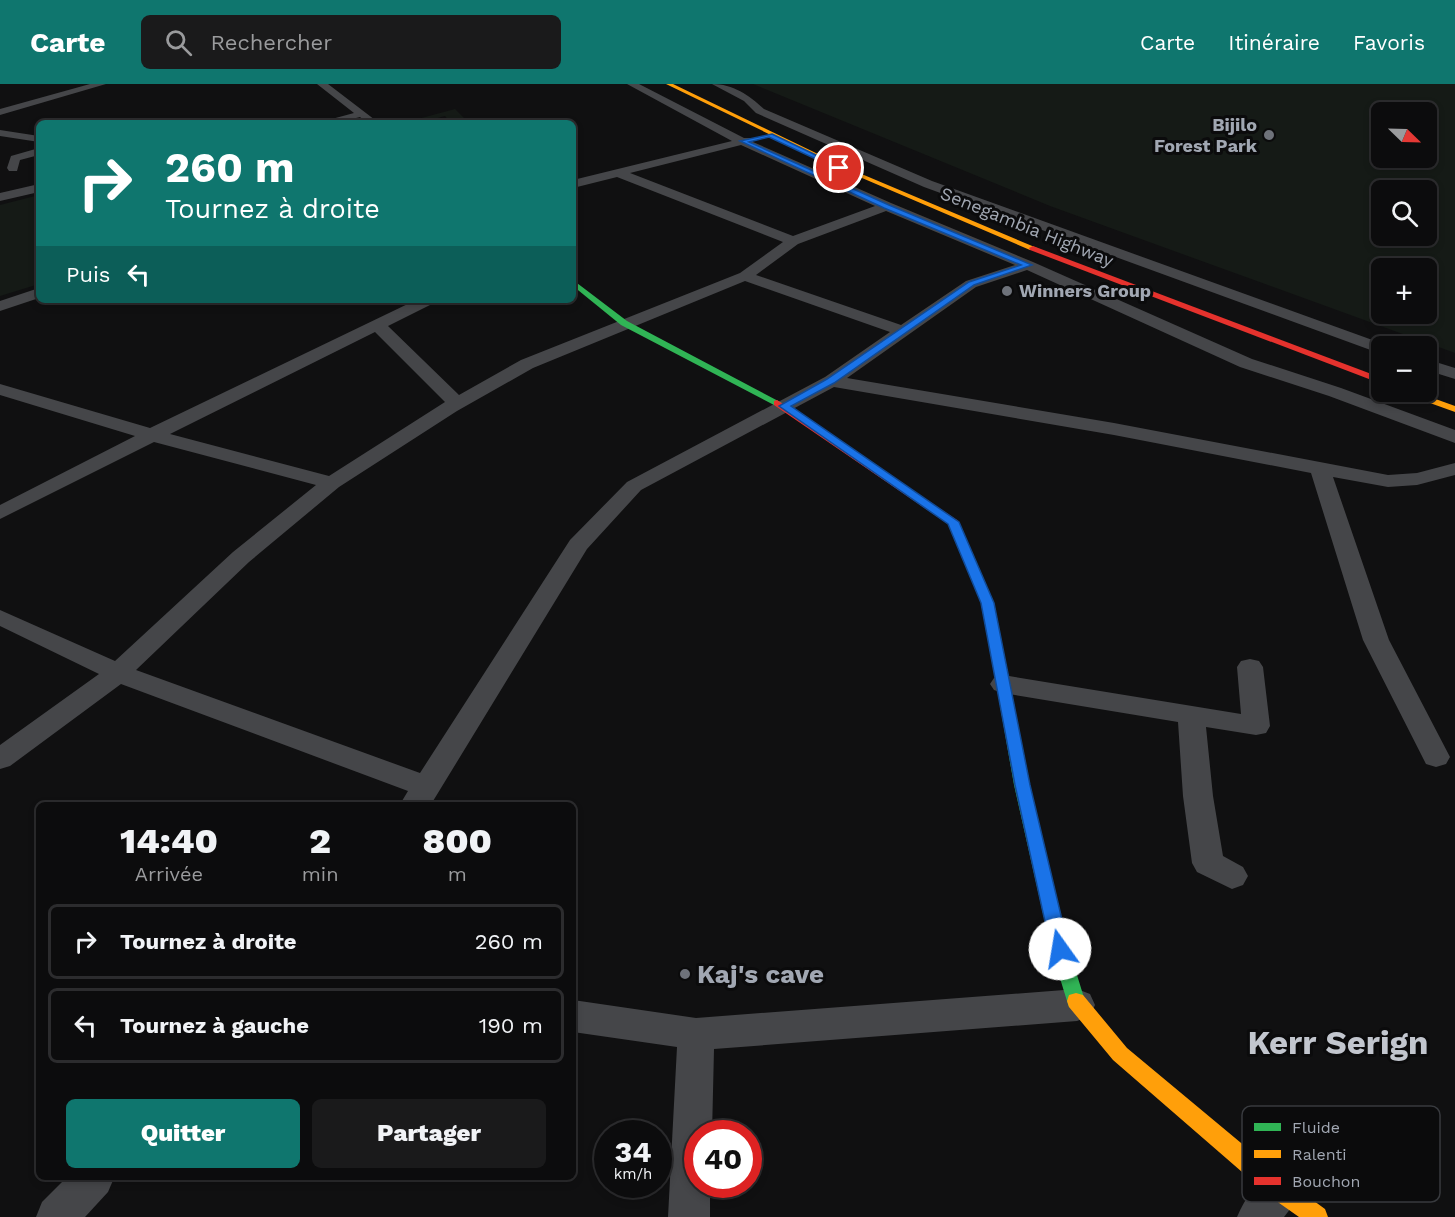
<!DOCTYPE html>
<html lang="fr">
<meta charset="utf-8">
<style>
body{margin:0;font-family:"Work Sans",sans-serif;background:#1a1a1b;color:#f1f3f6;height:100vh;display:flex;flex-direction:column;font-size:22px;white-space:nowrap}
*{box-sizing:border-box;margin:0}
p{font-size:20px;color:#9a9b9d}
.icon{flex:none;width:33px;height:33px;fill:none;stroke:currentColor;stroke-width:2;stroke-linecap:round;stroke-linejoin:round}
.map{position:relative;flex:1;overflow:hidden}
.sheet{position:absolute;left:36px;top:718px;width:540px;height:378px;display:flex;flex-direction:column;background:#0c0c0d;border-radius:9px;box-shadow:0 3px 9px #0003,0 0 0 2px #2c2c2e}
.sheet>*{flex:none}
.banner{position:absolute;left:36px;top:36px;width:540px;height:183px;border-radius:9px;box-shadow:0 3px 9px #0003,0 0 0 2px #2c2c2e;background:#0f766e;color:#fff;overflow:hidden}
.needle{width:39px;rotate:113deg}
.buttons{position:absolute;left:1371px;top:18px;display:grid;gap:12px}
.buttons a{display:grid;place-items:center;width:66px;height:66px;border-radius:9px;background:#0c0c0d;box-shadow:0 3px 9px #0003,0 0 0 2px #2c2c2e;font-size:30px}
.speed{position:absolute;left:594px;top:1036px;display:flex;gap:12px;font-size:30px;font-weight:700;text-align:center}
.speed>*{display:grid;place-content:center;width:78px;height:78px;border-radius:50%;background:#0c0c0d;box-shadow:0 3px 9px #0003,0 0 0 2px #2c2c2e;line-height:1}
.speed small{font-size:15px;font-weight:400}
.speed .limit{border:9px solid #d22;background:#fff;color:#111}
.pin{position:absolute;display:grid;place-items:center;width:51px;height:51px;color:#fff;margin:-26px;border:3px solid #fff;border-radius:50%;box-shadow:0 2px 6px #0007}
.me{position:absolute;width:66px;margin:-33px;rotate:347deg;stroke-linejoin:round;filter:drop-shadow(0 0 4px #0008)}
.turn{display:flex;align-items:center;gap:21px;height:126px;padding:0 30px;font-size:27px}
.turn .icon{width:78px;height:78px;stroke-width:2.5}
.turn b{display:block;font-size:42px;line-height:51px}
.then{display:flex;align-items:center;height:57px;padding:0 30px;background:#0003;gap:12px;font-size:22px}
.eta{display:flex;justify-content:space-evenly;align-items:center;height:102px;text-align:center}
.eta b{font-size:36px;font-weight:800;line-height:42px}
.cta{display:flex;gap:12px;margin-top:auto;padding:12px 30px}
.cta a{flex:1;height:69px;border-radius:9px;background:#0f766e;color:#fff;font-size:24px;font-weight:800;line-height:69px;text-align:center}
.cta a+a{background:#1a1a1b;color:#f1f3f6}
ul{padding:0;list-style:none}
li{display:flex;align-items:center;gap:18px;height:75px;margin:0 12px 9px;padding:0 18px;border:3px solid #2c2c2e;border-radius:9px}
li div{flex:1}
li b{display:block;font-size:22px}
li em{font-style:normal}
header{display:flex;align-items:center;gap:36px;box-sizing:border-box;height:84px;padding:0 30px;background:#0f766e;color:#fff}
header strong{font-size:28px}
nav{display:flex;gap:33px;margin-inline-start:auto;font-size:21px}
.search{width:420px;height:54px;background:#1a1a1b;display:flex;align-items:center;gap:15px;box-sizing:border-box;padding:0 21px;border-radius:9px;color:#9a9b9d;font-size:22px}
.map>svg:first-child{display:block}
</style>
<header>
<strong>Carte</strong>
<div class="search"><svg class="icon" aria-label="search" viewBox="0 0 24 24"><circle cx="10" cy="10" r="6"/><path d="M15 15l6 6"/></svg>Rechercher</div>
<nav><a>Carte</a><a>Itinéraire</a><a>Favoris</a></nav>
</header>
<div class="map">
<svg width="1455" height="1133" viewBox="0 0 1455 1133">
<rect width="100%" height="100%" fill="#101011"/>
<g fill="#151a16" fill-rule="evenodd">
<path d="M 753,0 L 1455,0 L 1455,269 L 1050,122 ZM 1382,28 L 1426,28 L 1426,74 L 1382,74 ZM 1382,106 L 1426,106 L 1426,152 L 1382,152 ZM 1382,184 L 1426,184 L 1426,230 L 1382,230 Z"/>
<polygon points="455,25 464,34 484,34 492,37 451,39 445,32 420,39 403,39"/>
<polygon points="39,111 39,135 34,137 39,139 39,200 0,212 0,121"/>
</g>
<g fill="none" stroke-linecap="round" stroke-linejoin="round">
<g fill="#454649" fill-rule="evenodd">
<polygon points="90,0 106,0 0,31 0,25"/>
<polygon points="317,0 328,0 379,39 367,39 360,33 336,39 317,39 354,29"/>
<path d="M 627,0 L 639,0 L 744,54 L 753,54 L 753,58 L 891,119 L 1033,178 L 1252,275 L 1341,304 L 1455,346 L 1455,359 L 1329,312 L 1240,283 L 1027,186 L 976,203 L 847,294 L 1114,339 L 1388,391 L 1417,389 L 1455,379 L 1455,391 L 1417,401 L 1388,403 L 1333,393 L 1389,556 L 1450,673 L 1446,680 L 1436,683 L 1426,680 L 1363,556 L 1311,389 L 1114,351 L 834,303 L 641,406 L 587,465 L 430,722 L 399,722 L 408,707 L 121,600 L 10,682 L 0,685 L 0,661 L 99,590 L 0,542 L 0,526 L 115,577 L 233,468 L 316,401 L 154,358 L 0,435 L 0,421 L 135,352 L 0,311 L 0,300 L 150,344 L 416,216 L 436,216 L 434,219 L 388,242 L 459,311 L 521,276 L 740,189 L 783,158 L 617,93 L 573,104 L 573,96 L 732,57 ZM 741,61 L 875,122 L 793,152 L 630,89 ZM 886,127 L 1015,181 L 966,197 L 901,241 L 756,191 L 798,160 ZM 745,197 L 890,248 L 825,293 L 627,398 L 570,456 L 420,689 L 136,586 L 249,478 L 339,403 L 457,327 L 533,284 ZM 375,248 L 445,318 L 329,392 L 170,350 Z"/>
<path d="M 712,0 C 733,0 749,11 764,25 L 932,97 L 1389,262 L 1382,262 L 1382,269 L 1376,268 L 924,103 L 756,29 L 744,17 Z"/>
<polygon points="99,35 103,36 104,39 89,39"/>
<polygon points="0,46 39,52 39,58 0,52"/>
<polygon points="39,64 39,71 20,76 17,87 9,87 7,84 11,72"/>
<polygon points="39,100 39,108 0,117 0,109"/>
<polygon points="39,204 39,214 0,227 0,217"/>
<polygon points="1426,275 1455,284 1455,295 1426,286"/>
<polygon points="1250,575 1259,577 1263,583 1270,642 1266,649 1256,651 1206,643 1213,712 1223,772 1243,783 1248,792 1243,801 1232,805 1197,788 1192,779 1183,712 1178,638 1003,609 994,606 990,600 994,594 1003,591 1241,630 1237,583 1241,577"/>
<polygon points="1077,905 1090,910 1095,921 1090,932 1077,937 714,965 712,1050 698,1050 698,1101 710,1101 710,1133 668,1133 677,963 573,948 573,916 696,934"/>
<path d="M 1280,1086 L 1294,1092 L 1300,1106 L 1294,1120 L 1284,1133 L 1237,1133 C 1246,1112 1259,1094 1280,1086 Z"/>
<polygon points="66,1094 114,1094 108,1108 85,1133 36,1133 42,1118"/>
</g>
<g fill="#30b455" fill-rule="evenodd">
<polygon points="573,196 627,237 782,319 774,321 621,241 573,202"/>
<polygon points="967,466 973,470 994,519 1030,701 1069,865 1085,917 1083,923 1076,925 1069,923 1067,917 1051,865 1014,701 982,519 961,470"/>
</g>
<g fill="#ff9f0a" fill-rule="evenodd">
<polygon points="666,0 673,0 845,83 1037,164 1030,166 841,85"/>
<polygon points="1404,308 1416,308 1455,322 1455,328 1405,310"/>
<polygon points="1076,909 1083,911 1127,964 1288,1098 1325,1125 1328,1133 1299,1133 1272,1114 1113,976 1069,923 1067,917 1069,911"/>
</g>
<g fill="#e5322d" fill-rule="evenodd">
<polygon points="1033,162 1382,294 1382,300 1030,166 1029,164"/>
<polygon points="777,316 957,436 973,470 971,473 963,473 948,440 774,321 774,317"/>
</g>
</g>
<polygon fill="#1a73e8" stroke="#114b97" stroke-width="1.5" points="772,50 843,84 837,85 769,53 749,58 889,121 1032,181 974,201 834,299 791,322 959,438 994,519 1030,701 1069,865 1067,871 1060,873 1054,871 1051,865 1015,701 981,519 948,440 779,322 827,295 969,198 1021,181 884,124 740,57"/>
<g fill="#6e727a" stroke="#0b0b0c" stroke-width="2">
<circle cx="1269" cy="51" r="6"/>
<circle cx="1007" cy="207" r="6"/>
<circle cx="685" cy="890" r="6"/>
</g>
<g text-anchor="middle" stroke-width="6" stroke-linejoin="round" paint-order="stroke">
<g font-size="18" font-weight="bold" fill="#a1a7b2" stroke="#0b0b0c" text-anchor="end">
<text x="1257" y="47">Bijilo<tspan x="1257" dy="21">Forest Park</tspan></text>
<text x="1019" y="213" text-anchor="start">Winners Group</text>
</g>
<g font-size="18" fill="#a1a7b2" stroke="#0b0b0c">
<text transform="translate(1027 143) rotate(22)" y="6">Senegambia Highway</text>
</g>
<g font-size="26" font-weight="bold" fill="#a1a7b2" stroke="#0b0b0c" text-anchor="start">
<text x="697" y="899">Kaj's cave</text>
</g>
<g font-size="33" font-weight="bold" fill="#c2c6ce" stroke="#0b0b0c">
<text x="1338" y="970">Kerr Serign</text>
</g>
</g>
<rect x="1242" y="1022" width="198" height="96" rx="9" fill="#0b0b0c" stroke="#383a3e" stroke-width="1.5"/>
<rect x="1254" y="1039" width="27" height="8" fill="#30b455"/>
<rect x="1254" y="1066" width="27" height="8" fill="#ff9f0a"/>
<rect x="1254" y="1093" width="27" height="8" fill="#e5322d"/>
<g font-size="16" fill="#a1a7b2">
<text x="1292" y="1049">Fluide</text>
<text x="1292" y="1076">Ralenti</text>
<text x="1292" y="1103">Bouchon</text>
</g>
</svg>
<div class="buttons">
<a><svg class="needle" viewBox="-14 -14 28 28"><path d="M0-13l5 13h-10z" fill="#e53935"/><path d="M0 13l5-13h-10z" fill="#9a9b9d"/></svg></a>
<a><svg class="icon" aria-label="search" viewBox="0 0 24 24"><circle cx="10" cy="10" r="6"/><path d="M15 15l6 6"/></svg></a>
<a>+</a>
<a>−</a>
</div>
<div class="speed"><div>34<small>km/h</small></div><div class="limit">40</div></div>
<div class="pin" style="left:839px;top:84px;background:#d93025"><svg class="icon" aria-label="arrive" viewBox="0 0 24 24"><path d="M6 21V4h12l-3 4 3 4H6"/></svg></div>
<svg class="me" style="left:1060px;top:865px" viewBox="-20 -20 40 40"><circle r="19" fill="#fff"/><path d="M0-13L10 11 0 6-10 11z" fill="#1a73e8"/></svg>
<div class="banner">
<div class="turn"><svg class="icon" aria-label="right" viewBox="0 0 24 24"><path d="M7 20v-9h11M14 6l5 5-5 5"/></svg><div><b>260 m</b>Tournez à droite</div></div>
<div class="then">Puis<svg class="icon" aria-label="left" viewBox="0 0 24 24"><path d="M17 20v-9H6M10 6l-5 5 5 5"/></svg></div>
</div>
<section class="sheet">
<div class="eta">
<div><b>14:40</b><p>Arrivée</p></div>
<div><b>2</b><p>min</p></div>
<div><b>800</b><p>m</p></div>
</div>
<ul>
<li><svg class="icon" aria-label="right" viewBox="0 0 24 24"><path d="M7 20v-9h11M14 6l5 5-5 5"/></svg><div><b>Tournez à droite</b></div><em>260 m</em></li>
<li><svg class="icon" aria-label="left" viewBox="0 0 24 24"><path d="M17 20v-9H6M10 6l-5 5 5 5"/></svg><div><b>Tournez à gauche</b></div><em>190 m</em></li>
</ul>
<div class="cta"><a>Quitter</a><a>Partager</a></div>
</section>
</div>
